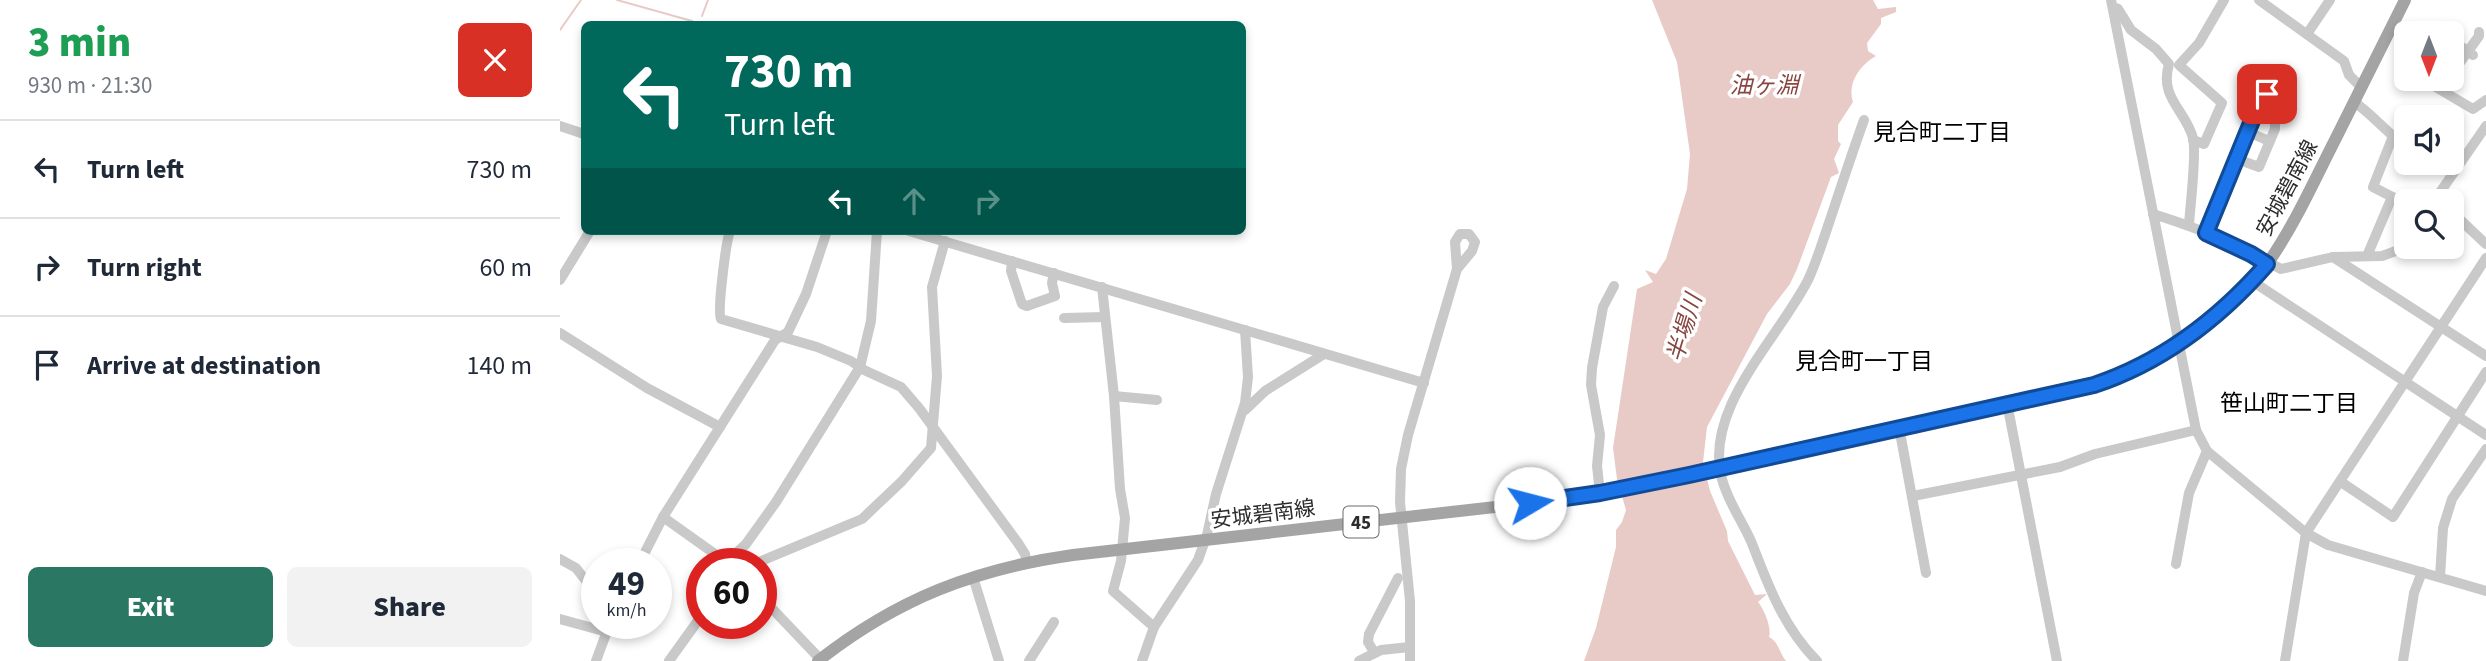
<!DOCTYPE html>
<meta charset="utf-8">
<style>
body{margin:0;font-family:"Source Sans 3","Noto Sans JP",sans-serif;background:#f2f2f3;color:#1f2937;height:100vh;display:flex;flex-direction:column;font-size:26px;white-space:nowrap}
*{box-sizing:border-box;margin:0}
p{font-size:23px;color:#747a83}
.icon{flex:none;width:38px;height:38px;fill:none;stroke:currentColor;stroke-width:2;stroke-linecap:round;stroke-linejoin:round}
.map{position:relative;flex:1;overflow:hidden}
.details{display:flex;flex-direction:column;background:#fff;width:560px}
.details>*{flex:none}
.banner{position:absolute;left:21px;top:21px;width:665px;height:214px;border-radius:10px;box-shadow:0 4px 10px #0003;background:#00695c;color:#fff;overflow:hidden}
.needle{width:46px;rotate:180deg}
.controls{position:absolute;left:1834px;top:21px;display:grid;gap:14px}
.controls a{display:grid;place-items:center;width:70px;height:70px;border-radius:10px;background:#fff;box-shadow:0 4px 10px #0003;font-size:35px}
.speed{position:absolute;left:21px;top:548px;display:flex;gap:14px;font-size:35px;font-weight:700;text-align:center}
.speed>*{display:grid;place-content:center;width:91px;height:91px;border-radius:50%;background:#fff;box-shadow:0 4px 10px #0003;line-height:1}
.speed small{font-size:18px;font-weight:400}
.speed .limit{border:10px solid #d22;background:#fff;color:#111}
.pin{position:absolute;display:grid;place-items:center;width:60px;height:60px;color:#fff;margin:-30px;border-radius:14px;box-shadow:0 4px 10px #0006}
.me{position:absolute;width:77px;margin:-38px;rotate:82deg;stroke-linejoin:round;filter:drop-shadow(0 0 5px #0008)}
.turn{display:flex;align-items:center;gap:24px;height:147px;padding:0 28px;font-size:32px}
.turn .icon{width:91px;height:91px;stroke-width:2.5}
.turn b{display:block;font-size:49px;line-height:60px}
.lanes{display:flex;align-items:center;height:66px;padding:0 28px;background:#0003;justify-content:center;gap:35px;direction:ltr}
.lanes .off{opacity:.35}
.round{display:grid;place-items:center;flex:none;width:74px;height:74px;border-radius:10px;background:#f2f2f3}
.headline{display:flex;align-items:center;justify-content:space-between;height:119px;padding:0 28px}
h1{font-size:42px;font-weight:800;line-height:52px;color:#1e9e55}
.action{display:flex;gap:14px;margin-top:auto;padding:14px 28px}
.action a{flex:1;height:80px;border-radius:10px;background:#2a7864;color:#fff;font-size:28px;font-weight:800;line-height:80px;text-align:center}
.action a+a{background:#f2f2f3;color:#1f2937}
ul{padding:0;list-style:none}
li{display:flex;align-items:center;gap:21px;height:98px;padding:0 28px;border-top:2px solid #e0e1e3}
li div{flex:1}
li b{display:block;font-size:26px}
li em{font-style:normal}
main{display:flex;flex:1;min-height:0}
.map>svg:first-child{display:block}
</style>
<main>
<section class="details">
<div class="headline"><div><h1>3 min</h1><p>930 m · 21:30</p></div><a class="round" style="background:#d93025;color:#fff"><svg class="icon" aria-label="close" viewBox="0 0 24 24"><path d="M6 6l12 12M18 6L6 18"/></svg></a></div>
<ul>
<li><svg class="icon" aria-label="left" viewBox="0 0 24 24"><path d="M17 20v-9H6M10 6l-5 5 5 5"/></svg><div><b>Turn left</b></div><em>730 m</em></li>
<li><svg class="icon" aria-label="right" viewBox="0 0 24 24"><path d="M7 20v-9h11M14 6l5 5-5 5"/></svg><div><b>Turn right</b></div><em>60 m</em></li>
<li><svg class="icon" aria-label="arrive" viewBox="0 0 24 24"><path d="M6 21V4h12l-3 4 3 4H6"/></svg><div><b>Arrive at destination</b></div><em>140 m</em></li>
</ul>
<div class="action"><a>Exit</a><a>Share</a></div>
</section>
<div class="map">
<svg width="1926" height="661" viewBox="0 0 1926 661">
<rect width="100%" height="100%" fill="#fff"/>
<path fill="#e8cac7" d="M 1092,0 L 1313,0 L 1318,9 L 1336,7 L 1336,12 L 1321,18 L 1321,24 L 1307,43 L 1308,51 L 1316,56 C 1300,65 1287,83 1293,102 L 1278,125 L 1278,141 L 1281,144 L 1274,159 L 1279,173 L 1271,177 L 1237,269 L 1230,284 L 1207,314 L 1147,427 L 1143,462 L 1150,491 L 1167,531 L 1168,541 L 1195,595 L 1207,594 L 1198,602 C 1204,609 1212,628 1209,637 C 1219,642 1219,653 1226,661 L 1024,661 L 1036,628 L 1056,547 L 1056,530 L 1062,522 L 1066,510 L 1057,479 L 1053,448 L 1077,289 L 1093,282 L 1085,270 L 1096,274 L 1106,259 L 1127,189 L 1130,154 L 1117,62 Z"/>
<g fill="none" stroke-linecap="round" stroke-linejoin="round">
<g stroke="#e8cac7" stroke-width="2">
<polyline points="57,0 132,21"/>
<polyline points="142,16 148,0"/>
<polyline points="0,30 21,0"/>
</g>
<g stroke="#c9c9c9" stroke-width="10">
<polyline points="1551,0 1636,430 1647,451 1746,533 1768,545 1926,591"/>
<polyline points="1699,0 1784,61 1789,75 1801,87"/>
<path d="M 1553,7 L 1558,9 L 1571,30 L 1596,49 L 1609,64 C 1599,98 1625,109 1633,138 C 1637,153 1630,207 1629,225"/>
<polyline points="1879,30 1882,33"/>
<polyline points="1747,34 1770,0"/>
<polyline points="1892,40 1913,55"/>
<polyline points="1892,69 1901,61 1919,36 1919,32"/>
<polyline points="1880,79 1874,86 1913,109 1926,100"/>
<path d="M 1794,102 C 1808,111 1820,125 1833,136 L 1813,187 L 1846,204"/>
<polyline points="0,126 24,134"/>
<polyline points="1633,140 1644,144 1662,103 1619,65 1639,43 1664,0"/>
<polyline points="1677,159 1699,167 1715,129 1715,116 1730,96 1728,92 1715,82 1698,106 1688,132"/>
<polyline points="1874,201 1926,126"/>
<polyline points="1892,212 1926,244"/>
<path d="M 1593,214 C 1632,226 1672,241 1707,264"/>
<path d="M 170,231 C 166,242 157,311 161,319 L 257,347 L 291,361 L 304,370 L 341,387 L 359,408 L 458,543 L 465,554 L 467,563"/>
<polyline points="349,231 864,383"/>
<polyline points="1646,233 1688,132 1709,141"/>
<polyline points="1807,256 1832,197"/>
<polyline points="1773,257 1926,356"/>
<polyline points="452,261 451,271 462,304 467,306 495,296 492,283 494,273"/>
<polyline points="1708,262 1721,269 1773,257 1822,256 1847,247"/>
<polyline points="0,280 30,231"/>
<polyline points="1692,281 1926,435"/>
<polyline points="542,287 554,396 560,489 565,518 561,561 553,591 594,627"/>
<polyline points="504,318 545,317"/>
<polyline points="0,333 87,388 160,427"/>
<polyline points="554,396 597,400"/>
<polyline points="1447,403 1497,661"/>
<polyline points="685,410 705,391 764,354"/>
<polyline points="1339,427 1366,573"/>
<polyline points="1781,482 1833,517 1926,372"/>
<polyline points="1040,493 1037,466 1040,435 1031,385 1032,368 1043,307 1054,286"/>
<polyline points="1353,496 1500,467 1535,454 1636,430"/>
<polyline points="103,517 169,564"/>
<polyline points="0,559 16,568 37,595"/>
<polyline points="79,564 103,517 215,340 228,332 246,294 267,231"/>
<polyline points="169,564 170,559 186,544 216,502 300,367 311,321 317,231"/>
<polyline points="194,564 302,519 342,481 371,448 377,376 372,287 385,241"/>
<polyline points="1616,564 1629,493 1647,451"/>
<polyline points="413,577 439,661"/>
<polyline points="1880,577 1883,528 1892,499 1926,449"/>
<polyline points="201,597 262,661"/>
<polyline points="0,619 47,632"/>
<polyline points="814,652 808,642 809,634 838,578"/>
<polyline points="36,661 50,623"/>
<polyline points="109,661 142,615"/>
<polyline points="469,661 494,622"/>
<polyline points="582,661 594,627 638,560 647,535 656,494 685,403 688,377 685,330"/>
<polyline points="799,661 821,650 850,647"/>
<polyline points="850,661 850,601 840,502 841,469 848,435 897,269 895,242 900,234 909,234 915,242 912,251 897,269"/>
<path d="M 1257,661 C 1225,629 1209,588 1193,546 C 1184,523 1168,503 1162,479 C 1143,409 1218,339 1248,280 C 1257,261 1263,240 1270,220 C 1281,187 1292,153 1304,120"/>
<polyline points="1725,661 1746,533 1926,258"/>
<polyline points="1843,661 1854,593 1862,572"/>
</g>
<path stroke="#a4a4a4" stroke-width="12" d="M 258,661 C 337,599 414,569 513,555 L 970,503 C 1082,488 1190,461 1299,436 C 1377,418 1456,402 1534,385 C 1597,364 1671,316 1710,260 C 1736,222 1755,179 1776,138 C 1799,92 1822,46 1845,0"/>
</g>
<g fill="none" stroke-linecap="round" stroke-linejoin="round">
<defs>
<path id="route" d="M 970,503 L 1040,493 L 1129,475 L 1534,385 C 1603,362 1659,319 1707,264 L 1691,254 L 1646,233 L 1698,106 L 1707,94"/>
</defs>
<use href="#route" stroke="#114b97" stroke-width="18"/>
<use href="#route" stroke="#1a73e8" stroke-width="12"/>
</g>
<g text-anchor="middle" stroke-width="7" stroke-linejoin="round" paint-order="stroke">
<rect fill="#fff" stroke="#6b6b6b" stroke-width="2" x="783.5" y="506.5" width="35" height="31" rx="5"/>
<g font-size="19" font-weight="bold" fill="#2c2c2c">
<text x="801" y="529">45</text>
</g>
<g font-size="21" fill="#2c2c2c" stroke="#fff">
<text transform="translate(1727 188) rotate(-62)" y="7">安城碧南線</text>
<text transform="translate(703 514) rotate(-7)" y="7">安城碧南線</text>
</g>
<g font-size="23" font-style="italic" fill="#874640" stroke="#fff">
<text x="1204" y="93">油ヶ淵</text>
<text transform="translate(1124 328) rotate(-73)" y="8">半場川</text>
</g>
<g font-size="23" fill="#000" stroke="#fff">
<text x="1382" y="140">見合町二丁目</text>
<text x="1304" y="369">見合町一丁目</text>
<text x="1729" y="411">笹山町二丁目</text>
</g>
</g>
</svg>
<div class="controls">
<a><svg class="needle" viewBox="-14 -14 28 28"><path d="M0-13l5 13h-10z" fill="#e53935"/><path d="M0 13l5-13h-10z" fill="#747a83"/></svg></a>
<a><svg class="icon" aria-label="sound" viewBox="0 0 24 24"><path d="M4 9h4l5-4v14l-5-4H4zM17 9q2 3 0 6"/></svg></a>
<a><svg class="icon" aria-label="search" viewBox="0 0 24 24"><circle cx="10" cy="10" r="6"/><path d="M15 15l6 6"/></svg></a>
</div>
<div class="speed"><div>49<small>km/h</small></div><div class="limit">60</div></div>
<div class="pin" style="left:1707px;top:94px;background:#d93025"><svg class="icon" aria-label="arrive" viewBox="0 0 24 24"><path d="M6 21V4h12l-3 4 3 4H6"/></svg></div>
<svg class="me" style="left:970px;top:503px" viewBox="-20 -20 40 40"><circle r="19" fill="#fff"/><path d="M0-13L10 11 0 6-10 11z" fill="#1a73e8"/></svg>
<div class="banner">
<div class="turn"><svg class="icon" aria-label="left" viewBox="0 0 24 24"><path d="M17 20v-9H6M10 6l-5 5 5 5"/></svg><div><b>730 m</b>Turn left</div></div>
<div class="lanes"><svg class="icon" aria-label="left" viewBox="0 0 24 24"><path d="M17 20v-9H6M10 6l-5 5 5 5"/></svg><svg class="icon off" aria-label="ahead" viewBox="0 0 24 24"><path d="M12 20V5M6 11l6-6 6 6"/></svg><svg class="icon off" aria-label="right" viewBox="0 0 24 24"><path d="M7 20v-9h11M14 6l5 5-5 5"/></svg></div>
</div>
</div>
</main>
